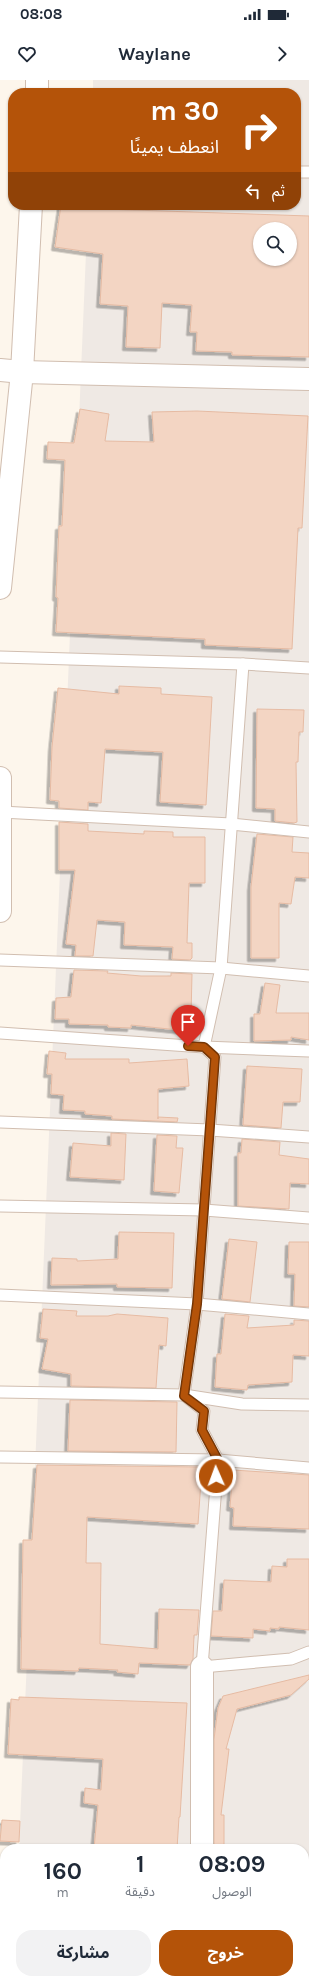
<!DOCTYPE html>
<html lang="ar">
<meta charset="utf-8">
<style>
body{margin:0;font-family:Karla,"Noto Sans Arabic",sans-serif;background:#f2f2f3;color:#1f2937;direction:rtl;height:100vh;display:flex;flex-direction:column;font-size:15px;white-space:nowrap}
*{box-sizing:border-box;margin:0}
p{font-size:13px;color:#747a83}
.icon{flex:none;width:22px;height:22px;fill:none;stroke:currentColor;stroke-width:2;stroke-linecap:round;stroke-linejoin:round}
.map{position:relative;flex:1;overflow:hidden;direction:ltr}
.side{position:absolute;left:0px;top:1764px;width:309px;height:140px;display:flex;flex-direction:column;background:#fff;border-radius:16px 16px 0 0;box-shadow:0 1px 3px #0004;direction:rtl}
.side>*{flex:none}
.hud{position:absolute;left:8px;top:8px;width:293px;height:122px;border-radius:16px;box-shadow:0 1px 3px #0004;direction:rtl;background:#b45309;color:#fff;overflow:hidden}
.buttons{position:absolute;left:253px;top:142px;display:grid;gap:8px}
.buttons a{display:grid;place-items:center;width:44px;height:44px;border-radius:50%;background:#fff;box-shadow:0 1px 3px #0004;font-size:20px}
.pin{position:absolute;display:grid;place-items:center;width:34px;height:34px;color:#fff;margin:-41px -17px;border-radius:50% 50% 50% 0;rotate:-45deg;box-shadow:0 0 4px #0007}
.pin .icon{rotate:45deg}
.me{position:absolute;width:44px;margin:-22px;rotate:358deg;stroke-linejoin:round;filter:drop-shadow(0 0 3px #0008)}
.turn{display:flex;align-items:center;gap:14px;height:84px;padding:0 16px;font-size:18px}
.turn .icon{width:52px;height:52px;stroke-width:2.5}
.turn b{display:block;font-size:28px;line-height:34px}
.then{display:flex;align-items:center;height:38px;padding:0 16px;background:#0003;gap:8px;font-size:15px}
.eta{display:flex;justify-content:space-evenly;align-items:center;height:68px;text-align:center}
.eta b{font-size:24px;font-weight:700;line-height:28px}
.primary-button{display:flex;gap:8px;margin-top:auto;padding:8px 16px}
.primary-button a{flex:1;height:46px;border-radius:16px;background:#b45309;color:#fff;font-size:16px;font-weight:700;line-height:46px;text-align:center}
.primary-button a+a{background:#f2f2f3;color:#1f2937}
.status{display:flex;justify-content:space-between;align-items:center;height:28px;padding:0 20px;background:#fff;direction:ltr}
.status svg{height:11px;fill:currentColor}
header{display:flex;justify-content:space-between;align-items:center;height:52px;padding:0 16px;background:#fff;font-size:18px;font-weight:700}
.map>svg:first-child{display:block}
</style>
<div class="status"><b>08:08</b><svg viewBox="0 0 49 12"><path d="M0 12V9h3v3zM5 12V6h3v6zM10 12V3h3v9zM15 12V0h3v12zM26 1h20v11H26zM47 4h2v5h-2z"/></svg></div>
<header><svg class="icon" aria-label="forward" viewBox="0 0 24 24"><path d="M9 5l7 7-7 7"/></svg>Waylane<svg class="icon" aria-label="heart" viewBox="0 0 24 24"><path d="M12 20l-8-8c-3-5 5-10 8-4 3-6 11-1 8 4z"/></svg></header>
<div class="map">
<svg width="309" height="1904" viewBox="0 0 309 1904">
<defs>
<filter id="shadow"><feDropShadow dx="-3.5" dy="3.5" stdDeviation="0" flood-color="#0004"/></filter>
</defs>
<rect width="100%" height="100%" fill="#fdf6ec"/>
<path fill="#efe9e4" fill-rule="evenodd" d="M 93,0 L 309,0 L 309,1904 L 13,1904 L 13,1899 L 304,1899 L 304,1769 L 19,1769 L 88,125 L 296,125 L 296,13 L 93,13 ZM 260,149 L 290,149 L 290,179 L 260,179 Z"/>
<g fill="#f3d5c3" stroke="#e6bba3" fill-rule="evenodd" filter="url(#shadow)">
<path d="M 61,125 L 95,125 L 104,126 L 104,129 L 309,136 L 309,277 L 232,275 L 232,272 L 196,271 L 197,252 L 190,252 L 192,225 L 162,223 L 160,268 L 126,267 L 128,226 L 100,224 L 103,174 L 55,167 ZM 260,149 L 290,149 L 290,180 L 260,179 Z"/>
<polygon points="80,329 109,334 105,361 154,362 152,332 197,331 308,336 302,448 298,448 292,569 205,565 205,559 56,552 58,518 56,517 59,446 62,446 65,380 47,379 48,362 74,363"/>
<polygon points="119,606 161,608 161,614 212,617 206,725 160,722 163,672 105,669 101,723 88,722 88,730 59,728 59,721 50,720 52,667 58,608 119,614"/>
<polygon points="257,629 304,630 303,652 299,652 298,682 296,682 297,742 294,743 275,741 275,729 256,728"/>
<polygon points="59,742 88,744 88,751 144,754 144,751 173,752 173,757 205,757 205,803 189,803 187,863 192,863 192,878 190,880 172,879 173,867 124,865 125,842 97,840 93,876 75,876 76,865 66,864 75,790 59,790"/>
<polygon points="257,754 293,757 292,772 309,773 309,798 295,797 291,824 279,823 279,878 251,878 251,807"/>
<polygon points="74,890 108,891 107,893 141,896 171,896 171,893 192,894 191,937 189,937 188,951 131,945 131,948 108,947 108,945 69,944 69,939 55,939 56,918 71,917"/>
<polygon points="265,903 280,905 276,933 309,933 309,960 291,957 291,960 254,961 254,934 260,934"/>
<polygon points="49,971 66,973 65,979 129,979 129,983 187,979 189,1006 158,1009 158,1039 158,1037 178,1038 177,1042 112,1039 112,1036 85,1034 85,1031 63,1030 64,1015 51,1014 52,994 47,994"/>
<polygon points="247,986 302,989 300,1022 283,1022 281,1048 243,1045"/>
<polygon points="111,1053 126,1054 124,1100 70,1097 73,1063 111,1066"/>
<polygon points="157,1055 177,1056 176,1068 183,1068 179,1113 154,1111"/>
<polygon points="242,1059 280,1062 279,1075 309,1079 309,1104 290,1103 289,1129 238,1126 238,1073 241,1073"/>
<polygon points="119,1152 174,1153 172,1208 117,1207 117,1204 51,1205 52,1178 77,1179 77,1181 118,1179"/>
<polygon points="229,1159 257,1162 250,1222 222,1219"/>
<polygon points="289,1162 309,1162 309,1227 294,1226 295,1194 288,1194"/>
<polygon points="43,1229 77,1231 76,1236 108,1236 117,1234 168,1238 166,1266 159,1265 156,1308 71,1306 71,1294 42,1289 48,1259 40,1258"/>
<polygon points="225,1234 249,1236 247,1248 294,1245 294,1240 309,1241 309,1276 293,1275 292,1302 248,1305 247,1310 215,1307 217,1274 221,1274"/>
<polygon points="70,1320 177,1322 176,1372 68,1371"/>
<polygon points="37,1385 202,1387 198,1444 87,1437 86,1483 101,1483 100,1564 158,1569 159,1529 199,1530 197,1555 194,1555 193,1579 190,1585 139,1583 138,1594 117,1592 118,1590 79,1588 78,1591 21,1589 23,1460 32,1460"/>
<polygon points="233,1390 309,1395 309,1449 233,1446 234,1428 230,1427"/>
<polygon points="287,1479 309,1479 309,1550 279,1547 279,1549 270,1548 270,1551 253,1549 253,1558 211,1556 213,1531 222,1531 224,1500 271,1502 272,1486 287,1487"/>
<polygon points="309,1595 309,1599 291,1615 237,1629 226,1669 229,1669 221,1735 224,1735 224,1769 214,1769 214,1659 218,1628 223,1616"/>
<polygon points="19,1617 187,1623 180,1737 179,1737 177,1769 94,1769 98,1725 84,1723 85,1708 101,1710 103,1679 8,1674 11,1619 19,1620"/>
<polygon points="2,1740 20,1741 19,1762 0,1761"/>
</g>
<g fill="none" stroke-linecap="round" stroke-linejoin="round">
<defs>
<g id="service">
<polyline points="296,92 309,92"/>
<polyline points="0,577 243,584 309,588"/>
<polyline points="243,584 221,888 204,967 215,977 197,1224 184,1315 204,1331 202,1350 218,1380 202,1587 291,1579 309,1572"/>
<polyline points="1,732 231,744 309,752"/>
<polyline points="0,880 221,888 309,896"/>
<polyline points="0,953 204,967 309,971"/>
<polyline points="0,1042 210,1050 309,1057"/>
<polyline points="0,1126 204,1130 309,1138"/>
<polyline points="0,1215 197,1224 309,1234"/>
<polyline points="0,1312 184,1315 242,1324 309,1325"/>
<polyline points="0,1377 218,1380 309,1388"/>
</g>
<g id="minor">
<polyline points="37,13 37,0"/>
<polyline points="0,508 22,292 31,125"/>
<polyline points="0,698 0,831"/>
<polyline points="202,1769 202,1587"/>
<polyline points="238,1899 240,1904"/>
</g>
<polyline id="tertiary" points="0,290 22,292 309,299"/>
</defs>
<use href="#service" stroke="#d1beb0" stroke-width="13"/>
<use href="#minor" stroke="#d1beb0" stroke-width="24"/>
<use href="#tertiary" stroke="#d1beb0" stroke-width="24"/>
<use href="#service" stroke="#fff" stroke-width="11"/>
<use href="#minor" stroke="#fff" stroke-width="22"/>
<use href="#tertiary" stroke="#fff" stroke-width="22"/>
</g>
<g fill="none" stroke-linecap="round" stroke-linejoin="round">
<defs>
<polyline id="route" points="188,966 204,967 215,977 197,1224 184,1316 204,1331 202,1350 218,1380 216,1396"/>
</defs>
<use href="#route" stroke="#753606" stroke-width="10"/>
<use href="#route" stroke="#b45309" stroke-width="7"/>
</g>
</svg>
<div class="buttons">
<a><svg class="icon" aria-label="search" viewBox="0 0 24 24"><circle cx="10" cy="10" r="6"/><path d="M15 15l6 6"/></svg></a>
</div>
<div class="pin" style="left:188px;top:966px;background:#d93025"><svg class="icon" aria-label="arrive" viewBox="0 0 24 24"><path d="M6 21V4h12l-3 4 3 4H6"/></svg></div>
<svg class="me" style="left:216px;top:1396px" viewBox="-20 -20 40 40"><circle r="17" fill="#b45309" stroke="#fff" stroke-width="3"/><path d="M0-11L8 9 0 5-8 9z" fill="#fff"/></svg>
<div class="hud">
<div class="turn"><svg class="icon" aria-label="right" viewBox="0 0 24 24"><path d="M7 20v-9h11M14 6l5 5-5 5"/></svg><div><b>30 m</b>انعطف يمينًا</div></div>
<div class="then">ثم<svg class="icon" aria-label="left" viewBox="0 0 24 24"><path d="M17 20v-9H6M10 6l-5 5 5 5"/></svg></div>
</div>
<section class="side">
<div class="eta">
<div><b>08:09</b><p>الوصول</p></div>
<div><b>1</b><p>دقيقة</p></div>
<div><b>160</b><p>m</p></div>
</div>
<div class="primary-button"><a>خروج</a><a>مشاركة</a></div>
</section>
</div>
